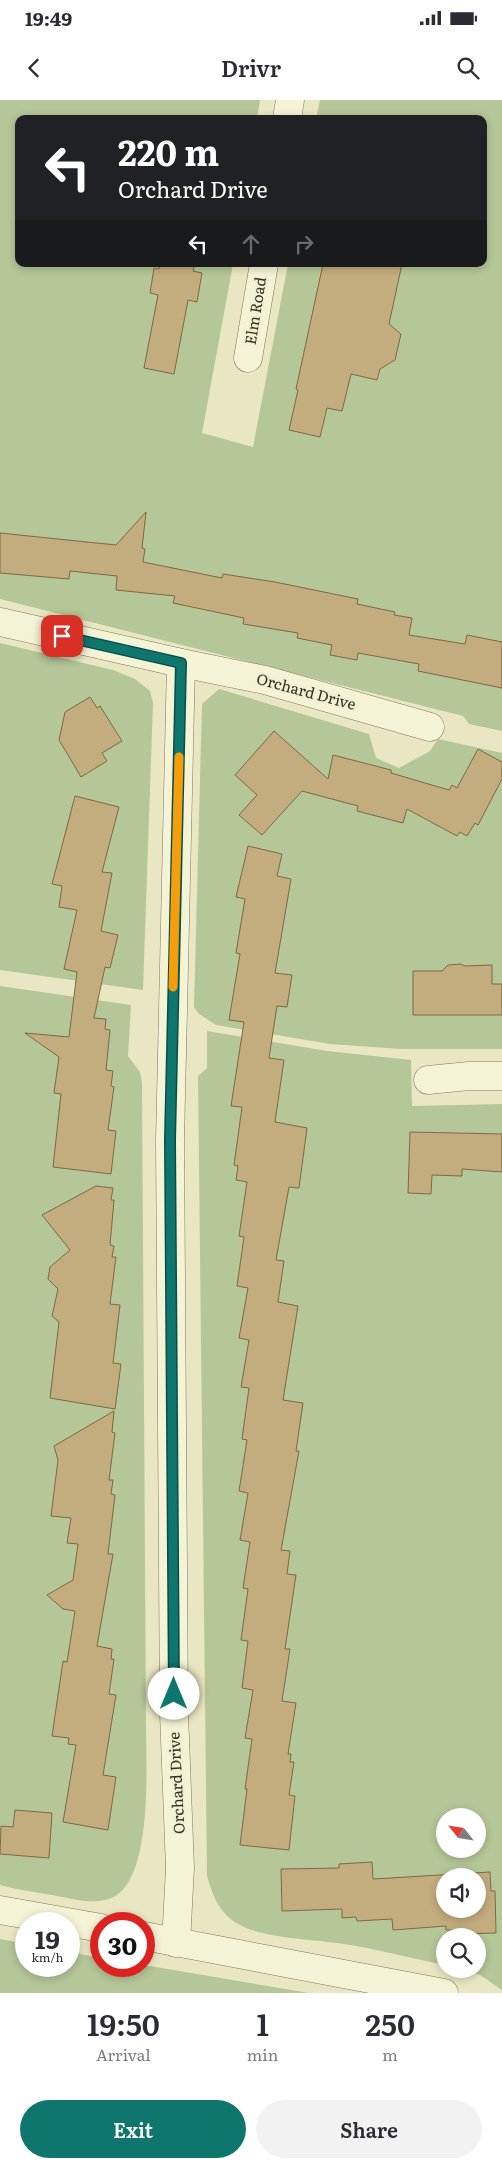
<!DOCTYPE html>
<style>
body{margin:0;font-family:Literata,serif;background:#f2f2f3;color:#2b2b33;height:100vh;display:flex;flex-direction:column;font-size:19px;white-space:nowrap}
*{box-sizing:border-box;margin:0}
p{font-size:16px;color:#7c7c81}
.icon{flex:none;width:28px;height:28px;fill:none;stroke:currentColor;stroke-width:2;stroke-linecap:round;stroke-linejoin:round}
.map{position:relative;height:1893px;overflow:hidden}
.drawer{display:flex;flex-direction:column;background:#fff;flex:1}
.drawer>*{flex:none}
.banner{position:absolute;left:15px;top:15px;width:472px;height:152px;border-radius:10px;box-shadow:0 2px 8px #0003;background:#202124;color:#fff;overflow:hidden}
.needle{width:32px;rotate:300deg}
.tools{position:absolute;left:436px;top:1708px;display:grid;gap:10px}
.tools a{display:grid;place-items:center;width:50px;height:50px;border-radius:50%;background:#fff;box-shadow:0 2px 8px #0003;font-size:25px}
.speed{position:absolute;left:15px;top:1812px;display:flex;gap:10px;font-size:25px;font-weight:700;text-align:center}
.speed>*{display:grid;place-content:center;width:65px;height:65px;border-radius:50%;background:#fff;box-shadow:0 2px 8px #0003;line-height:1}
.speed small{font-size:12px;font-weight:400}
.speed .limit{border:8px solid #d22;background:#fff;color:#111}
.pin{position:absolute;display:grid;place-items:center;width:42px;height:42px;color:#fff;margin:-21px;border-radius:10px;box-shadow:0 2px 8px #0006}
.me{position:absolute;width:55px;margin:-28px;rotate:0deg;stroke-linejoin:round;filter:drop-shadow(0 0 4px #0008)}
.turn{display:flex;align-items:center;gap:18px;height:105px;padding:0 20px;font-size:22px}
.turn .icon{width:65px;height:65px;stroke-width:2.5}
.turn b{display:block;font-size:35px;line-height:42px}
.lanes{display:flex;align-items:center;height:48px;padding:0 20px;background:#0003;justify-content:center;gap:25px;direction:ltr}
.lanes .off{opacity:.35}
.eta{display:flex;justify-content:space-evenly;align-items:center;height:85px;text-align:center}
.eta b{font-size:30px;font-weight:600;line-height:35px}
.cta{display:flex;gap:10px;margin-top:auto;padding:10px 20px}
.cta a{flex:1;height:58px;border-radius:30px;background:#0f766e;color:#fff;font-size:20px;font-weight:600;line-height:58px;text-align:center}
.cta a+a{background:#f2f2f3;color:#2b2b33}
.status{display:flex;justify-content:space-between;align-items:center;height:35px;padding:0 25px;background:#fff;direction:ltr}
.status svg{height:14px;fill:currentColor}
header{display:flex;justify-content:space-between;align-items:center;height:65px;padding:0 20px;background:#fff;font-size:22px;font-weight:600}
.map>svg:first-child{display:block}
</style>
<div class="status"><b>19:49</b><svg viewBox="0 0 49 12"><path d="M0 12V9h3v3zM5 12V6h3v6zM10 12V3h3v9zM15 12V0h3v12zM26 1h20v11H26zM47 4h2v5h-2z"/></svg></div>
<header><svg class="icon" aria-label="back" viewBox="0 0 24 24"><path d="M15 5l-7 7 7 7"/></svg>Drivr<svg class="icon" aria-label="search" viewBox="0 0 24 24"><circle cx="10" cy="10" r="6"/><path d="M15 15l6 6"/></svg></header>
<div class="map">
<svg width="502" height="1893" viewBox="0 0 502 1893">
<rect width="100%" height="100%" fill="#e9e7c3"/>
<g fill="#b5c698" fill-rule="evenodd">
<polygon points="0,0 260,0 257,19 19,19 19,164 233,164 202,333 253,347 288,164 484,164 484,19 316,19 320,0 502,0 502,631 469,624 463,616 0,499"/>
<polygon points="0,543 113,570 135,579 150,591 153,603 143,890 0,870"/>
<polygon points="219,589 369,634 376,658 399,668 430,651 438,639 502,653 502,949 401,949 330,944 216,925 199,914 194,907 202,604"/>
<path d="M 0,886 L 131,905 L 128,956 L 140,972 L 142,982 L 146,1625 C 146,1663 154,1785 109,1799 C 90,1805 71,1798 52,1795 C 35,1792 17,1790 0,1785 Z"/>
<path d="M 207,931 L 327,951 L 411,960 L 412,1006 L 502,1004 L 502,1890 L 480,1875 L 462,1869 L 478,1869 L 478,1836 L 445,1836 L 445,1865 C 409,1858 373,1848 337,1843 C 309,1839 264,1838 240,1825 C 219,1814 213,1796 207,1776 L 198,976 L 207,968 ZM 445,1716 L 478,1716 L 478,1749 L 445,1749 ZM 445,1776 L 478,1776 L 478,1809 L 445,1809 Z"/>
<polygon points="0,1839 26,1844 26,1866 69,1866 69,1852 101,1858 101,1866 144,1865 309,1893 0,1893"/>
</g>
<g fill="#c3ac7d" stroke="#7e6944" fill-rule="evenodd">
<polygon points="160,164 195,164 193,171 202,173 197,202 188,200 174,274 144,268 158,195 150,193 154,168 159,169"/>
<polygon points="323,164 402,164 389,224 401,234 395,260 380,269 377,280 351,274 342,311 327,308 320,337 289,330 298,290 296,289"/>
<polygon points="146,412 142,448 145,449 143,462 222,478 223,474 275,482 358,499 357,504 395,512 394,515 412,518 409,535 465,544 467,535 502,542 502,588 418,571 419,564 358,553 357,560 330,555 332,545 297,538 298,533 243,524 244,518 173,503 175,496 116,490 117,476 70,471 69,479 0,473 0,433 116,445"/>
<polygon points="90,597 97,608 100,606 122,641 102,653 107,661 81,677 59,640 65,612"/>
<polygon points="274,631 328,679 333,655 391,670 391,673 449,690 452,685 457,688 478,649 502,662 502,679 478,725 475,723 467,736 460,732 457,736 407,709 403,723 357,711 358,706 302,691 262,735 239,715 257,695 235,675"/>
<polygon points="75,696 119,707 102,772 112,773 101,831 118,835 110,868 105,867 94,918 106,919 105,929 110,930 106,970 113,971 111,986 114,987 108,1030 116,1031 111,1074 53,1067 61,994 54,993 59,957 25,933 69,937 77,872 64,869 77,810 59,807 62,786 52,784"/>
<polygon points="248,746 282,754 277,776 291,779 275,873 292,875 287,907 277,906 269,958 284,960 275,1022 307,1028 299,1088 289,1087 276,1160 284,1161 278,1202 298,1206 283,1300 303,1303 296,1351 299,1351 281,1450 290,1451 287,1474 296,1475 285,1549 290,1549 282,1601 296,1603 288,1654 291,1654 290,1662 294,1662 289,1695 295,1696 289,1750 240,1745 247,1689 245,1689 252,1639 245,1638 253,1590 242,1588 248,1541 241,1540 248,1489 243,1488 250,1442 240,1440 248,1393 239,1391 247,1340 242,1339 249,1288 241,1287 249,1240 239,1238 248,1188 237,1186 244,1137 239,1136 247,1082 236,1080 238,1066 234,1065 242,1007 231,1006 244,922 229,920 240,854 236,853 245,799 236,797"/>
<polygon points="461,864 465,866 492,865 492,884 502,884 502,915 413,915 413,871 442,871 448,865"/>
<polygon points="410,1032 502,1034 502,1072 462,1069 462,1076 432,1075 431,1094 408,1093"/>
<polygon points="96,1086 113,1088 111,1100 114,1100 110,1145 114,1146 112,1157 116,1157 110,1204 120,1205 113,1263 121,1264 115,1309 50,1298 59,1222 52,1216 58,1189 48,1179 50,1167 70,1150 42,1115"/>
<polygon points="114,1311 112,1332 115,1333 109,1380 113,1380 111,1394 115,1395 108,1454 113,1454 97,1546 112,1549 111,1559 114,1559 109,1594 116,1595 103,1675 116,1677 108,1730 63,1722 76,1645 68,1644 69,1638 52,1636 63,1561 67,1562 75,1511 63,1509 47,1495 73,1480 78,1444 67,1443 71,1418 51,1416 58,1360 54,1346"/>
<polygon points="15,1710 52,1713 49,1758 0,1754 1,1726 13,1727"/>
<path d="M 372,1762 L 373,1779 L 490,1772 L 491,1791 L 495,1791 L 496,1833 L 457,1834 L 457,1830 L 446,1830 L 446,1826 L 393,1830 L 392,1819 L 357,1821 L 356,1817 L 342,1818 L 342,1809 L 282,1811 L 281,1769 L 339,1768 L 339,1764 ZM 445,1776 L 478,1776 L 478,1809 L 445,1809 Z"/>
</g>
<g fill="none" stroke-linecap="round" stroke-linejoin="round">
<defs>
<g id="minor">
<polyline points="287,19 290,0"/>
<polyline points="248,258 264,164"/>
<polyline points="0,522 181,563 265,580 430,627"/>
<polyline points="428,980 469,976 502,976"/>
<polyline points="0,1810 101,1828"/>
<polyline points="144,1836 444,1893"/>
<polyline points="176,1843 180,1768 174,1613 170,1040 181,563"/>
</g>
</defs>
<use href="#minor" stroke="#81795c" stroke-width="29"/>
<use href="#minor" stroke="#f5f3d5" stroke-width="28"/>
</g>
<g fill="none" stroke-linecap="round" stroke-linejoin="round">
<defs>
<polyline id="route" points="62,536 181,563 170,1040 174,1594"/>
</defs>
<use href="#route" stroke="#0a4d48" stroke-width="12"/>
<use href="#route" stroke="#0f766e" stroke-width="9"/>
<polyline stroke="#f59e0b" stroke-width="9" points="173,887 179,657"/>
</g>
<g text-anchor="middle" stroke-width="4.5" stroke-linejoin="round" paint-order="stroke">
<g font-size="15" fill="#332d1e" stroke="#f1f0d2">
<text transform="translate(256 211) rotate(-81)" y="5">Elm Road</text>
<text transform="translate(306 592) rotate(15)" y="5">Orchard Drive</text>
<text transform="translate(177 1683) rotate(-93)" y="5">Orchard Drive</text>
</g>
</g>
</svg>
<div class="tools">
<a><svg class="needle" viewBox="-14 -14 28 28"><path d="M0-13l5 13h-10z" fill="#e53935"/><path d="M0 13l5-13h-10z" fill="#7c7c81"/></svg></a>
<a><svg class="icon" aria-label="sound" viewBox="0 0 24 24"><path d="M4 9h4l5-4v14l-5-4H4zM17 9q2 3 0 6"/></svg></a>
<a><svg class="icon" aria-label="search" viewBox="0 0 24 24"><circle cx="10" cy="10" r="6"/><path d="M15 15l6 6"/></svg></a>
</div>
<div class="speed"><div>19<small>km/h</small></div><div class="limit">30</div></div>
<div class="pin" style="left:62px;top:536px;background:#d93025"><svg class="icon" aria-label="arrive" viewBox="0 0 24 24"><path d="M6 21V4h12l-3 4 3 4H6"/></svg></div>
<svg class="me" style="left:174px;top:1594px" viewBox="-20 -20 40 40"><circle r="19" fill="#fff"/><path d="M0-13L10 11 0 6-10 11z" fill="#0f766e"/></svg>
<div class="banner">
<div class="turn"><svg class="icon" aria-label="left" viewBox="0 0 24 24"><path d="M17 20v-9H6M10 6l-5 5 5 5"/></svg><div><b>220 m</b>Orchard Drive</div></div>
<div class="lanes"><svg class="icon" aria-label="left" viewBox="0 0 24 24"><path d="M17 20v-9H6M10 6l-5 5 5 5"/></svg><svg class="icon off" aria-label="ahead" viewBox="0 0 24 24"><path d="M12 20V5M6 11l6-6 6 6"/></svg><svg class="icon off" aria-label="right" viewBox="0 0 24 24"><path d="M7 20v-9h11M14 6l5 5-5 5"/></svg></div>
</div>
</div>
<section class="drawer">
<div class="eta">
<div><b>19:50</b><p>Arrival</p></div>
<div><b>1</b><p>min</p></div>
<div><b>250</b><p>m</p></div>
</div>
<div class="cta"><a>Exit</a><a>Share</a></div>
</section>
